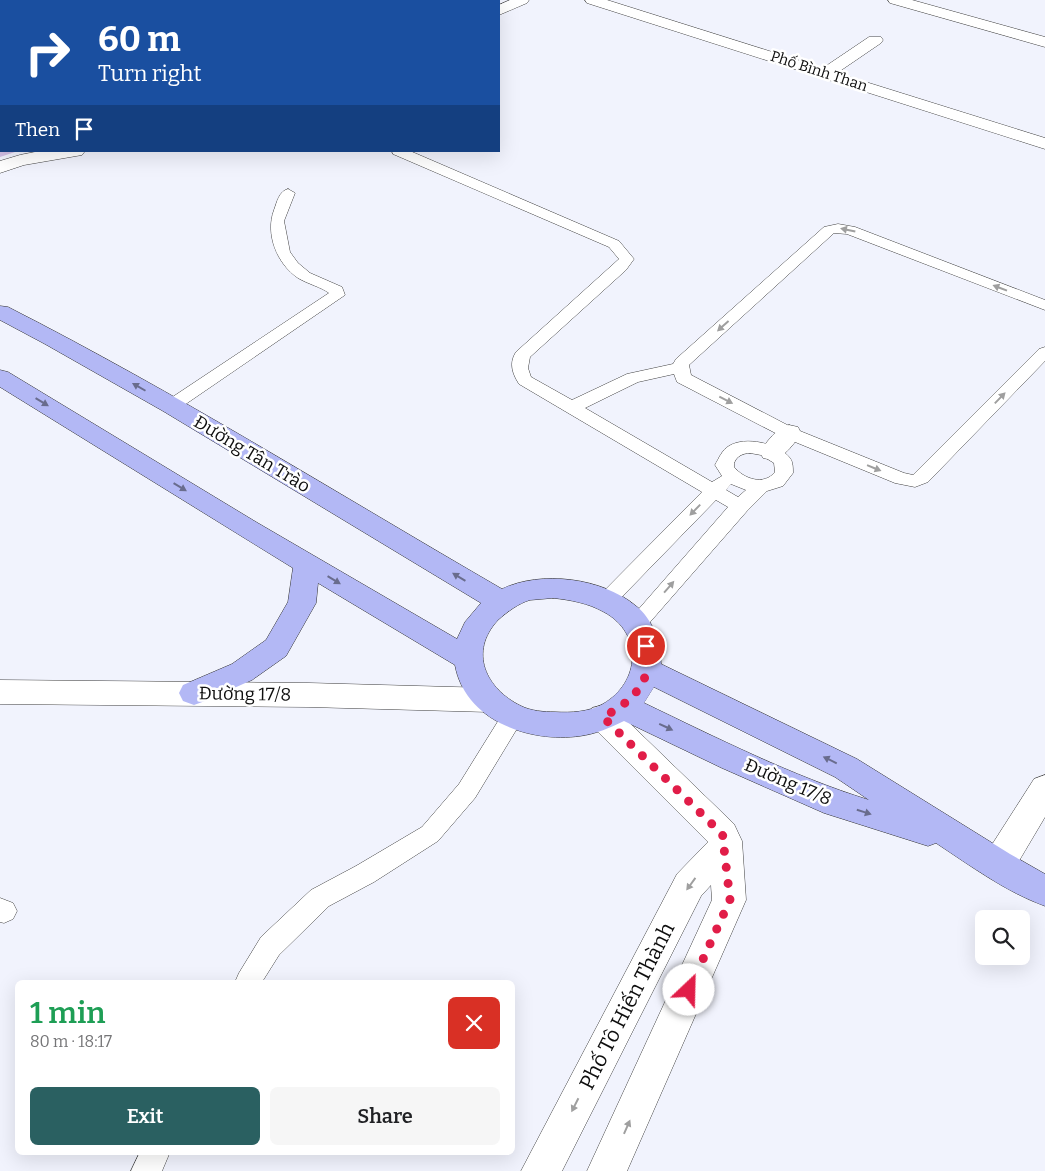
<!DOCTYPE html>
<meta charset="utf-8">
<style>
body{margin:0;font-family:Bitter,serif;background:#f6f6f6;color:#202124;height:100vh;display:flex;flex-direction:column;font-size:19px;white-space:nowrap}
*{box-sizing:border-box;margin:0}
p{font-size:16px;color:#757577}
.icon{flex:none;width:28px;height:28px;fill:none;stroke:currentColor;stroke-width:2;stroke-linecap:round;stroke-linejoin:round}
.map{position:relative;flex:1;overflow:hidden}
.side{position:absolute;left:15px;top:980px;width:500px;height:175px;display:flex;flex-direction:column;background:#fff;border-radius:8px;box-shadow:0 5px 20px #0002}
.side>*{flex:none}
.top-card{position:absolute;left:0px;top:0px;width:500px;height:152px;box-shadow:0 5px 20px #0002;background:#1a4fa0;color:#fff;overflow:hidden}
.buttons{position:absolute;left:975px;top:910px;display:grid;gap:10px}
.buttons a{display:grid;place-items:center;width:55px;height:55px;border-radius:8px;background:#fff;box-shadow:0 5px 20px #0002;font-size:25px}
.pin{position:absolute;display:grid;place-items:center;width:42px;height:42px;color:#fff;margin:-21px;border:2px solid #fff;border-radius:50%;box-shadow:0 1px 5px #0007}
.me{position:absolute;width:55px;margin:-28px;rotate:24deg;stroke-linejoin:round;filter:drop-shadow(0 0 4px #0008)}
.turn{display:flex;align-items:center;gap:18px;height:105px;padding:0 15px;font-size:22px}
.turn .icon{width:65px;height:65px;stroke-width:2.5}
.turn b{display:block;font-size:35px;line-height:42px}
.then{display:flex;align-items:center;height:48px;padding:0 15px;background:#0003;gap:10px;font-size:19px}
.round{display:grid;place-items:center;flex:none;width:52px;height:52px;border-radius:8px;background:#f6f6f6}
.summary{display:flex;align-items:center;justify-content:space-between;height:85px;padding:0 15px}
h1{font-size:30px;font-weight:600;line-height:38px;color:#1e9e55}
.primary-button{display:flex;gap:10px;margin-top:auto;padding:10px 15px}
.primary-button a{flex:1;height:58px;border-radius:8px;background:#2a6061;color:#fff;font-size:20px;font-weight:600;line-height:58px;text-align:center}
.primary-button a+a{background:#f6f6f6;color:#202124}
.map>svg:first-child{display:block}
</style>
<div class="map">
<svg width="1045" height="1171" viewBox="0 0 1045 1171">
<rect width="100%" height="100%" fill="#f1f3fd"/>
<polygon fill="#d1bee4" points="0,0 463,0 1,1 1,151 18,151 0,157"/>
<polygon fill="#efd0bb" stroke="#bd7c4b" points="240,0 432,0 429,1"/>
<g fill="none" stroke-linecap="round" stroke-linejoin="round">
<defs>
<g id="service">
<path d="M 392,151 L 410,151 L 619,241 L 634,259 L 626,270 L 530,357 L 528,368 L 531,377 L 572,400 L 627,374 L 673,364 L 676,359 L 824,227 L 838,224 L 855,227 L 1045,300 L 1045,310 L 847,234 L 834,233 L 689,365 L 691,375 L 795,429 L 904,473 L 913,475 L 1039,349 L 1045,347 L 1045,361 L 928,482 L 915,487 L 895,483 L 783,437 L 677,382 L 674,374 L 638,382 L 585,408 L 712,482 L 722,476 L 715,465 C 719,458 722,450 729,446 C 745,436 778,443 790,458 C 793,462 793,468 793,473 L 783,486 L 767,491 L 747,511 L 644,629 L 637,632 L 630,629 L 627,624 L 630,619 L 728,507 L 716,500 L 614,605 L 607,607 L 600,605 L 597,600 L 600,595 L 702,492 L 519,384 C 512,373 509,363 516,352 L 619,259 L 609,247 L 393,154 ZM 750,453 L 761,455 L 774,463 L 775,472 C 764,486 744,479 734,467 C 733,458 742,453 750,453 ZM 731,484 L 746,490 L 738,497 L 726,490 Z"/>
<path d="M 288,189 L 295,193 L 284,221 L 290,252 L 298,263 L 310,273 L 342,287 L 345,295 L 177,410 L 171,411 L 165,410 L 162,406 L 165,402 L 329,293 C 321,287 308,284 298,278 C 277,264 265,234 274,210 C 277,202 279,191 288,189 Z"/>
<polygon points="513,707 521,710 524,716 521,722 475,798 438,841 374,882 329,906 279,955 262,982 235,982 239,973 261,937 311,890 356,866 422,827 459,784 505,710"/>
<polygon points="0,898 13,903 17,911 13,919 4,923 0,922"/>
<polygon points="140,1152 170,1152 162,1171 131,1171"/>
</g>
<g id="minor">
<polygon points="510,0 529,0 527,3 499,15 499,5"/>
<polygon points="585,0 607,0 823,68 869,37 881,37 883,40 881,43 837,73 1045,138 1045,149 587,3"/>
<polygon points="888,0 912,0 1045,37 1045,47 890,3"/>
<polygon points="40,151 85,151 82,155 24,165 0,173 0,161 20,155"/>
<path d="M 789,425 L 798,427 L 801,433 C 792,447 781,463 763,458 L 760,452 C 767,441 776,429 789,425 Z"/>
<polygon points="1045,775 1045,817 1010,876 998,880 986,876 981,865 986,854 1034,779"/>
</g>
<g id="tertiary">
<polygon points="0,680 309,683 489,688 500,692 504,700 500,708 489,712 309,707 0,704"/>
<polygon points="603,705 614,708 734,824 742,841 746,900 627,1171 587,1171 712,900 711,885 701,896 562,1171 521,1171 677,874 708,842 592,726 588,717 592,708"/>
</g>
<path id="secondary" d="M 0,306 L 8,307 C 177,393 338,494 502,589 C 541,570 603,578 636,606 C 653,619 660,642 661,664 L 857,759 L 1010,854 L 1045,874 L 1045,906 C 1006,892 971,866 936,843 L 928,846 L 824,813 L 722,768 L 624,721 C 610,728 595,734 580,736 C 530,743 465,721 455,665 L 318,583 L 316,603 L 286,656 L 252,680 L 205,701 L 194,705 L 183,701 L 179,693 L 183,685 L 232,664 L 266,640 L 288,602 L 293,568 L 0,387 L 0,370 L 8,372 L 256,522 L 457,639 L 465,622 L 481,603 L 163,411 L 45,344 L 0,320 ZM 553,598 C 571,600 588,603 604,612 C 643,633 641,682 603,704 C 589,712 571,713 555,712 C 544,712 531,711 521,706 C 486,689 468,652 498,620 C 507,612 519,603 530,600 C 538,599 546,599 553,598 ZM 654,687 L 835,777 L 869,800 C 792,776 717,738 644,703 Z"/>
</defs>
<use href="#service" stroke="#414141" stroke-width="1"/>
<use href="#minor" stroke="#414141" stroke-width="1"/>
<use href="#tertiary" stroke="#414141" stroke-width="1"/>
<use href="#secondary" stroke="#303030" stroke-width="1"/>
<use href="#service" fill="#fff" fill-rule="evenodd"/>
<use href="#minor" fill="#fff" fill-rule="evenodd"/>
<use href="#tertiary" fill="#fff" fill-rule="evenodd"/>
<use href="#secondary" fill="#b3b8f5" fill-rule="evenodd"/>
</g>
<defs><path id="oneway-solid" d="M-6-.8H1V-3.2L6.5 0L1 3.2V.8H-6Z" transform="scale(1.25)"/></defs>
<g fill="#9f9f9f">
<use href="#oneway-solid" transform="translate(848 230) rotate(-168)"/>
<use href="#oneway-solid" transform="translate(1000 288) rotate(-159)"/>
<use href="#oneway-solid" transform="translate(723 326) rotate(138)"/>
<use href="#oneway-solid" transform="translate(1000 398) rotate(-46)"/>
<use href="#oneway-solid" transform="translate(726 400) rotate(27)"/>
<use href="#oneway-solid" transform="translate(874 468) rotate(22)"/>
<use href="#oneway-solid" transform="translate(695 510) rotate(134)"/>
<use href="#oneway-solid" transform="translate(669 587) rotate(-49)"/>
<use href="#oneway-solid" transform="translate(691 884) rotate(126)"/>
<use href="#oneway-solid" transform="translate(575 1105) rotate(117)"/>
<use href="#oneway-solid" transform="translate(627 1127) rotate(-66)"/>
</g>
<g fill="#696c8d">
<use href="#oneway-solid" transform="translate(139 387) rotate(-150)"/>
<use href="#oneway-solid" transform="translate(42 402) rotate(31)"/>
<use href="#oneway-solid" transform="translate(180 487) rotate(31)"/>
<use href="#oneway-solid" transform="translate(459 577) rotate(-149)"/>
<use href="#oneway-solid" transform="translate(334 580) rotate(31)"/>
<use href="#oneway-solid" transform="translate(666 727) rotate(25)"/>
<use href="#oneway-solid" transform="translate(830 760) rotate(-154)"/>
<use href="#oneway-solid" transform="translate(864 812) rotate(17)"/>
</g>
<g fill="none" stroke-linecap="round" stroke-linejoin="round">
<path stroke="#e11d48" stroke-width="9" stroke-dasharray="0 16.2" d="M 646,646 C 646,653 648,662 647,670 C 642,693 622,707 603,717 L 722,834 L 725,841 L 724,848 L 730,900 L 689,990"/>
</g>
<g text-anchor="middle" stroke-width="5" stroke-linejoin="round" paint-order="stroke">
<g font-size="15" fill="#0e0e0e" stroke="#fff">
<text transform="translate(819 71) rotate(18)" y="5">Phố Bình Than</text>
</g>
<g font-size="18" fill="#0e0e0e" stroke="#fff">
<text transform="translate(252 454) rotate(31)" y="6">Đường Tân Trào</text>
<text transform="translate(245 694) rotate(1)" y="6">Đường 17/8</text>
<text transform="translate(788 782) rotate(23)" y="6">Đường 17/8</text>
</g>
<g font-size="21" fill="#0e0e0e" stroke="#fff">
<text transform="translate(627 1006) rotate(-63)" y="7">Phố Tô Hiến Thành</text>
</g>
</g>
</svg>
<div class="buttons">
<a><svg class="icon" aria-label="search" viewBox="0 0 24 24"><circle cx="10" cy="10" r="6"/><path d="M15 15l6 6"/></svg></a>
</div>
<div class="pin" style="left:646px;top:646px;background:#d93025"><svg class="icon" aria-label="arrive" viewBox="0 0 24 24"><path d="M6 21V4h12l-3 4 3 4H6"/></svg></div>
<svg class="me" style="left:689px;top:990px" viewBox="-20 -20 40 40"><circle r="19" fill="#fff"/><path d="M0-13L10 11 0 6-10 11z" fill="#e11d48"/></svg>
<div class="top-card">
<div class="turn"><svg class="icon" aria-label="right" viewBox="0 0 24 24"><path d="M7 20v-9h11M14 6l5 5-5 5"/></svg><div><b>60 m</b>Turn right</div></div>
<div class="then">Then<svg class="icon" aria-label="arrive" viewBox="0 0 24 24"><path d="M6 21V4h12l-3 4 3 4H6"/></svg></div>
</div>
<section class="side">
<div class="summary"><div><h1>1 min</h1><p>80 m · 18:17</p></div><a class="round" style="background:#d93025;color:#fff"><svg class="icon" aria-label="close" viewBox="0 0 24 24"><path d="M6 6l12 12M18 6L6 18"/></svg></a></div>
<div class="primary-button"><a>Exit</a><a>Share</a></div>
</section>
</div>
